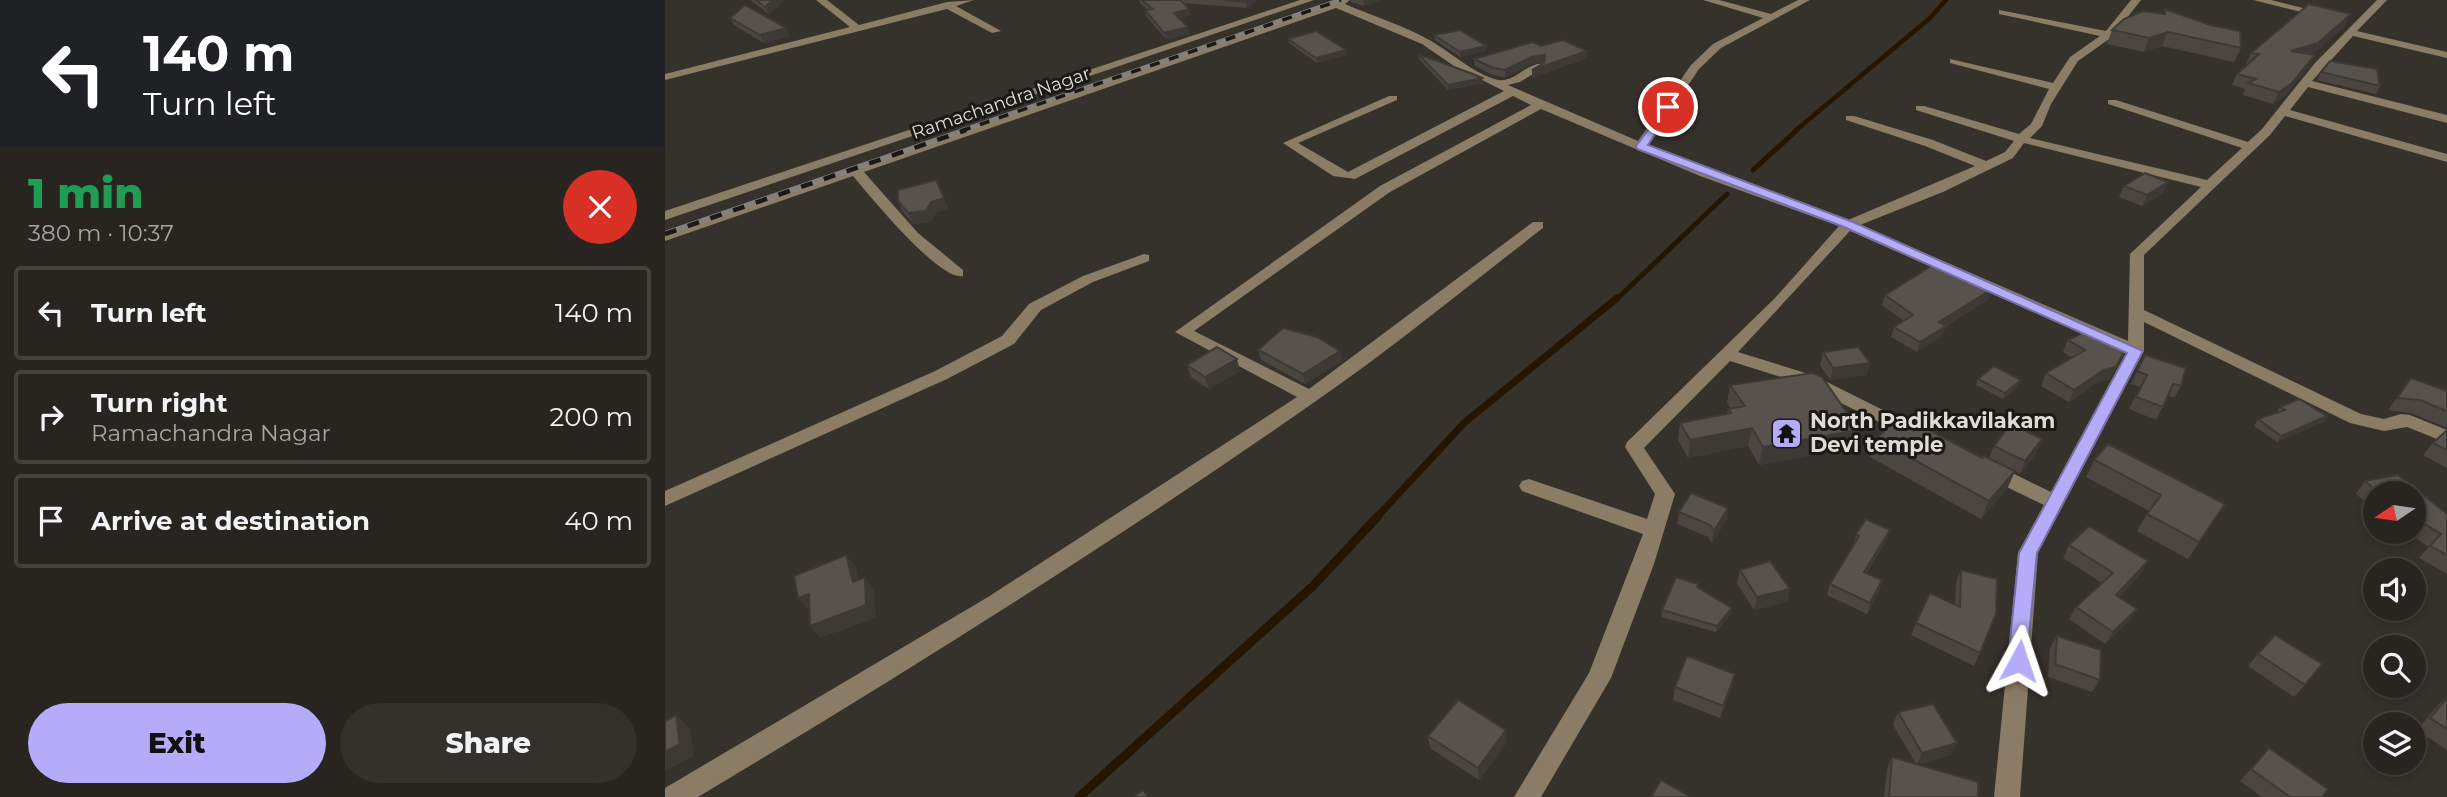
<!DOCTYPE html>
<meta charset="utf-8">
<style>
body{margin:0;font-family:Montserrat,sans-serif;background:#34312d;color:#f1f3f6;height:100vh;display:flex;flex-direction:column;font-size:26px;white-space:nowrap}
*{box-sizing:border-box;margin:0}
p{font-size:23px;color:#a5a5a5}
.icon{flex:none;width:38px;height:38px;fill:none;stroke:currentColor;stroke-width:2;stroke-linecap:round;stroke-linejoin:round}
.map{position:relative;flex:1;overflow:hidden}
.side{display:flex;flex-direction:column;background:#282520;width:665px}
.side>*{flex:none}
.hud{background:#202124;color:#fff;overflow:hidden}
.needle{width:46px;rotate:257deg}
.tools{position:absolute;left:1698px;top:481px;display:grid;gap:14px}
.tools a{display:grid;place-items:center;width:63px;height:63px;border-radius:50%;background:#282520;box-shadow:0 4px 10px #0003,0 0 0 2px #44423e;font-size:35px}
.pin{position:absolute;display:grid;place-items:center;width:60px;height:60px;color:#fff;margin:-30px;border:4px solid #fff;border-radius:50%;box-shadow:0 2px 7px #0007}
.me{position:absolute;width:77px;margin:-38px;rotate:5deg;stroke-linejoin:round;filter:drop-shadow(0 0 5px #0008)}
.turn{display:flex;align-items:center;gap:24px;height:147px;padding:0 28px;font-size:32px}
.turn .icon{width:91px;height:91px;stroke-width:2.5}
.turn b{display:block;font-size:49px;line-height:60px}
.round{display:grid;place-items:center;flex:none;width:74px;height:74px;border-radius:37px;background:#34312d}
.head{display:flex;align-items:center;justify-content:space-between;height:119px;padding:0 28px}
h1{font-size:42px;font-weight:800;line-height:52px;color:#1e9e55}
.primary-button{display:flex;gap:14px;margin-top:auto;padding:14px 28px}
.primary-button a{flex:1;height:80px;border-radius:42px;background:#b5acf9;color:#111;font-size:28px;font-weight:800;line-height:80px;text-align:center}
.primary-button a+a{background:#34312d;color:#f1f3f6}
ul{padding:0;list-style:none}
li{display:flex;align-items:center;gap:21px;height:94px;margin:0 14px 10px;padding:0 14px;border:4px solid #44423e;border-radius:7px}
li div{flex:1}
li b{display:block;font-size:26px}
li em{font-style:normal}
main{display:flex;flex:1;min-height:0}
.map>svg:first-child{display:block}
</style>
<main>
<section class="side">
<div class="hud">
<div class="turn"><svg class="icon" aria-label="left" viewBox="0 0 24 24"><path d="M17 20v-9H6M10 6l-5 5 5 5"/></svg><div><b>140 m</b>Turn left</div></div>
</div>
<div class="head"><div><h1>1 min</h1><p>380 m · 10:37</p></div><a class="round" style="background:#d93025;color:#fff"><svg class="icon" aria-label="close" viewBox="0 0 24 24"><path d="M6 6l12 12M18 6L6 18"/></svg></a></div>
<ul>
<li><svg class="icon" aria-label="left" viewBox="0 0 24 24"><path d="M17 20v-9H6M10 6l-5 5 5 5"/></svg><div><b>Turn left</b></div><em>140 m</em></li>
<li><svg class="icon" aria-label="right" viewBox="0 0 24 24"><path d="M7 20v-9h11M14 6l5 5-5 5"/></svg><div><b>Turn right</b><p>Ramachandra Nagar</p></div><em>200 m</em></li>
<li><svg class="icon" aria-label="arrive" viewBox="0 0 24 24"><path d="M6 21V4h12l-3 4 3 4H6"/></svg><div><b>Arrive at destination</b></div><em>40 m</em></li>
</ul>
<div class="primary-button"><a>Exit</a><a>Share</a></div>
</section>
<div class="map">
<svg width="1782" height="797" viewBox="0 0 1782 797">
<rect width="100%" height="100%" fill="#35312b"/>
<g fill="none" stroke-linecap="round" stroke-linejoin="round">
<polyline stroke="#261600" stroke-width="4.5" points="1130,131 1265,18 1281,0"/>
<g stroke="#261600" stroke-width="5">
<polyline points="1088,170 1132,130"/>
<polyline points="951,300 1062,194"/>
</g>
<polyline stroke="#261600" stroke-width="7" points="712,517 799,423 952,298"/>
<polyline stroke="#261600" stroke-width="9" points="414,797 648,586 713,516"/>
<g fill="#8a7c65" fill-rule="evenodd">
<polygon points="151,0 162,0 194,25 282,2 309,0 291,6 336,31 327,33 282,9 0,80 0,74 185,27"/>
<polygon points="635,0 649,0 0,220 0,211"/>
<path d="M 675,0 L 685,0 L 680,4 C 708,16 740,26 766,41 C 787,53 809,74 833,80 C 850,83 862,62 878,64 L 878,68 L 855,82 L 843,85 L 973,141 L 1026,65 L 1048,44 L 1098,18 L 1038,0 L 1054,0 L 1106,14 L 1133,0 L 1145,0 L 1056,48 L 1034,69 L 983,145 L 1183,220 L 1310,166 L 1260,146 L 1181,120 L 1181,116 L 1189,116 L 1268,140 L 1321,161 L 1340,152 L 1349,141 L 1251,110 L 1251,106 L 1259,106 L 1354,134 L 1366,124 L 1384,89 L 1285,63 L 1285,59 L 1388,83 L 1405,57 L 1435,36 L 1334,14 L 1334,10 L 1441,31 L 1466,0 L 1476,0 L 1447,37 L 1413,61 L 1386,104 L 1377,126 L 1365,138 L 1542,180 L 1577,148 L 1443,104 L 1443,100 L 1451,100 L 1583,142 L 1597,129 L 1650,63 L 1712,0 L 1722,0 L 1692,31 L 1782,52 L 1782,58 L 1688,36 L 1647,81 L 1782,115 L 1782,123 L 1643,87 L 1625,110 L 1782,154 L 1782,162 L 1620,116 L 1605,135 L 1479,255 L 1479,310 L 1696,414 L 1719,419 L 1736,414 L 1745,415 L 1782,430 L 1782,443 L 1742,427 L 1719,431 L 1685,423 L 1479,322 L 1479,351 L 1373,553 L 1355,797 L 1329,797 L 1353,553 L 1379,505 L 1319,476 L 1317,471 L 1319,466 L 1333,466 L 1386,492 L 1462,353 L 1185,231 L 1073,352 L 1150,376 L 1254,428 L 1257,432 L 1248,438 L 1242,436 L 1138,384 L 1065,361 L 979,448 L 1010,494 L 989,564 L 946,678 L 876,797 L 849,797 L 924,673 L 978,534 L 857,491 L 854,486 L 857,481 L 864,479 L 982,519 L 990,494 L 960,447 L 962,442 L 1110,298 L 1174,226 L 1035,176 L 876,109 L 725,192 L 529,331 L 644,389 L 868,222 L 878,222 L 878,228 C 803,286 729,347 651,401 C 451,541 243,671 33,797 L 0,797 L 0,788 L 323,597 L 632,397 L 510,332 L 715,186 L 866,105 L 848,96 L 690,179 L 668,176 L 618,143 L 724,96 L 732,96 L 732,100 L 633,143 L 683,172 L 839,91 L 789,66 L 757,44 L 671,8 L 199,172 L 253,233 L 298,270 L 298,276 C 275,282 204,195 188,176 L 0,241 L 0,232 ZM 1359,143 L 1536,187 L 1465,254 L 1463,341 L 1195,225 L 1278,192 L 1348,158 Z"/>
<polygon points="1588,0 1606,0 1666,15 1661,18"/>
<polygon points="479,254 484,255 484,261 428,282 376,310 349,344 282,379 0,506 0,491 270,371 337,336 364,304 418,276"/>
</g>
<defs>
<polyline id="rail-far1" points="296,131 676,0"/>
<polyline id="rail" points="0,234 301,130"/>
</defs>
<use href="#rail-far1" stroke="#84817c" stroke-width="5"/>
<use href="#rail" stroke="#84817c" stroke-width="6"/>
<use href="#rail-far1" stroke="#1b1916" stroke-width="3.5" stroke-dasharray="10" stroke-linecap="butt"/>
<use href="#rail" stroke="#1b1916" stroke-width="4.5" stroke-dasharray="12" stroke-linecap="butt"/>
</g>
<g fill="#4b4740">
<polygon points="85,0 120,0 104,14"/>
<polygon points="474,0 593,0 582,8 518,3 525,15 514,18 525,34 501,39 482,17 480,10 483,10 475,3"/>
<polygon points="686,0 716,0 699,6 686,2"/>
<polygon points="1500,9 1576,48 1569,62 1497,46 1479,52 1442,44 1447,30 1499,14"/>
<polygon points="65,18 125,36 99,43 69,25"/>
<polygon points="1680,25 1648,54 1644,66 1620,96 1608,104 1578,95 1580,89 1567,85 1572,74 1583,64 1581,64 1586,53"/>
<polygon points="769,35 821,51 795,57 770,40"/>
<polygon points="623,39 681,50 681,55 652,63 624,43"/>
<polygon points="876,46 922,58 867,78 879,62 866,64 840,77 828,75 810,66 809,59"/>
<polygon points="753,54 817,78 818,83 783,90 754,59"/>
<polygon points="1656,72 1715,86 1711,94 1652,80"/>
<polygon points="1459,186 1498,193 1477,206 1454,197"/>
<polygon points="233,201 284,209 271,212 266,222 249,224 238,212"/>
<polygon points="1220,295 1324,299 1281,326 1277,336 1252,352 1226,337 1229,327 1239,321 1217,305"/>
<polygon points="1403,340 1453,364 1445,379 1433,382 1404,402 1376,386 1381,373 1407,358 1398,352"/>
<polygon points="593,350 675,351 677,361 640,384 596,360"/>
<polygon points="1158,352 1202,375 1165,380 1155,365"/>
<polygon points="1480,355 1516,386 1509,398 1503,396 1491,420 1464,409 1475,387 1466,384"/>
<polygon points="522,365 575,371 544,389 526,377"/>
<polygon points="1746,378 1782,391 1782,428 1746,413 1723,410"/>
<polygon points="1313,379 1353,387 1338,399 1311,385"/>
<polygon points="1065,385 1189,447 1094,465 1083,446 1023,458 1013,440 1015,423 1062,414 1063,409 1066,409 1062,403"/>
<polygon points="1615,407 1662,416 1658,422 1612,442 1589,426 1593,419 1611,413"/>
<polygon points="1782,430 1782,468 1758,455 1768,443"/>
<polygon points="1211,439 1317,458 1324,458 1329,446 1372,452 1355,474 1350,471 1342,489 1316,519 1205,457"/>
<polygon points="1429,460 1560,504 1523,559 1472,531 1484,511 1421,477"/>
<polygon points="1733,475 1782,514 1782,574 1754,558 1764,547 1742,532 1748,532 1748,494 1710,494 1710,510 1691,494 1700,481"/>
<polygon points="1063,508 1061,521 1047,543 1043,537 1012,524 1014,512"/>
<polygon points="1191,534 1221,541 1202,573 1217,580 1214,591 1202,614 1162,595 1165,584 1189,545"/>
<polygon points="1404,545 1476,574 1454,597 1464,621 1440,644 1404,619 1411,607 1437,583 1398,558"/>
<polygon points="1075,570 1125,589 1122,602 1089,610 1072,583"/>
<polygon points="1296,570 1315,653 1309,666 1246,635 1251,623 1290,604 1291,583"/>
<polygon points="1033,587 1067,608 1066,614 1051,632 996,617 997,610"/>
<polygon points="1392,636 1435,680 1427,692 1383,677 1385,648"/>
<polygon points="1593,654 1640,685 1629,697 1583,666"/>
<polygon points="1010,687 1067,687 1055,718 1008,700"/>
<polygon points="1782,697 1782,750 1752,730 1774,704"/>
<polygon points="1233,712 1286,755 1253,765 1313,797 1219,797 1222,769 1227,757 1251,764 1228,725"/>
<polygon points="763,736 842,742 814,780 765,748"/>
<polygon points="1604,748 1657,797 1597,797 1575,781"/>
</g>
<g fill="#3d3934">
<polygon points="108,0 120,0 104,14 100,7"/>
<polygon points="583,0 593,0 582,8 581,2"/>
<polygon points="698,0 716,0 699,6"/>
<polygon points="524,9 525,15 511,19 509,13"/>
<polygon points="1686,14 1680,25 1648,54 1626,51"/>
<polygon points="523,27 525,34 501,39 499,33"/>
<polygon points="121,28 125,36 99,43 95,35"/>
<polygon points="1503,32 1497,46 1479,52 1484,38"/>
<polygon points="821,46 821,51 795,57 795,52"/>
<polygon points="681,50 681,55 652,63 651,58"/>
<polygon points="922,51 922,58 867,78 867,70"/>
<polygon points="880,55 880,62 866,64 840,77 840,70 866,57"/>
<polygon points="1650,55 1644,66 1620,96 1608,104 1614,92"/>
<polygon points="817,78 818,83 783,90 783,85"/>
<polygon points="271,180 284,209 271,212 266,222 249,224 243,213"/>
<polygon points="1503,182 1498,193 1477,206 1482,195"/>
<polygon points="1327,289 1324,299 1270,332 1274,322"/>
<polygon points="1281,326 1277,336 1252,352 1255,342"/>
<polygon points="675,351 677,361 640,384 638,374"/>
<polygon points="1459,352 1445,379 1433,382 1404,402 1409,390"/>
<polygon points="572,359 575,371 544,389 540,377"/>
<polygon points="1205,363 1202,375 1165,380 1168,368"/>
<polygon points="1356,380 1353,387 1338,399 1340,393"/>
<polygon points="1662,416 1658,422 1612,442 1616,436"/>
<polygon points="1087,428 1083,446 1023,458 1025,440"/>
<polygon points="1194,430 1189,447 1094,465 1098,447"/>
<polygon points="1377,439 1372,452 1355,474 1360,461"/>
<polygon points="1350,471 1342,489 1316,519 1324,501"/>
<polygon points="1063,508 1061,521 1047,543 1049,531"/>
<polygon points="1225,530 1221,541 1196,582 1199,572"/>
<polygon points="181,555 191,567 197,594 188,582"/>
<polygon points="1483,561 1476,574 1444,608 1451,595"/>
<polygon points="200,577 209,590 211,618 155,638 145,626"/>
<polygon points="1217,580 1214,591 1202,614 1205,603"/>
<polygon points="1125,589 1122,602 1089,610 1092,597"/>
<polygon points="144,594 154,606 144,611 133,598"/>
<polygon points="1067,608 1066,614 1051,632 1052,626"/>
<polygon points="1472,609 1464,621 1440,644 1448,632"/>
<polygon points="1070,674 1067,687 1055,718 1058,706"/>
<polygon points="11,715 25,728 29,756 0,771 0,752"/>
<polygon points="841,730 842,742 814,780 813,768"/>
<polygon points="1292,743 1286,755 1252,765 1257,753"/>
</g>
<g fill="#57524b" stroke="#3d3934" stroke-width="2">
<polygon points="91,0 108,0 100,7"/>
<polygon points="477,0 515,0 524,9 509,13 523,27 499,33 480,10 488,9"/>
<polygon points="561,0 583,0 581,2"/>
<polygon points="1644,4 1686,14 1653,43 1626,51 1650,55 1626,84 1614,92 1583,83 1591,79 1572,74 1594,54 1586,53"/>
<polygon points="80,5 121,28 95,35 65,18"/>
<polygon points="1500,9 1545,25 1575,31 1576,48 1503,32 1484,38 1447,30 1459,19 1478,11 1500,14"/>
<polygon points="795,30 821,46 795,52 769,35"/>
<polygon points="651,31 681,50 651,58 623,39"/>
<polygon points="898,40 922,51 867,70 879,63 880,55 866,57 840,70 828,68 809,59 868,42 876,46"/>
<polygon points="753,54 808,74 817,78 783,85"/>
<polygon points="1665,61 1712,69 1715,86 1656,72"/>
<polygon points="1480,173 1503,182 1482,195 1459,186"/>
<polygon points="271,180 279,198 266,202 261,211 243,213 233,201 233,190"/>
<polygon points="1270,264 1327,289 1274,322 1281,326 1255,342 1229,327 1248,315 1220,295"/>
<polygon points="618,328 652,337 675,351 638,374 593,350"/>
<polygon points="1423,330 1459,352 1451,367 1439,370 1409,390 1381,373 1420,350 1403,340"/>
<polygon points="552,347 572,359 540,377 522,365"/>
<polygon points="1193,347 1205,363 1168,368 1158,352"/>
<polygon points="1480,355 1521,368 1516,386 1508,384 1498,407 1471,397 1482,375 1472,371"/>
<polygon points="1329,366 1356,380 1340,393 1313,379"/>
<polygon points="1148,373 1157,377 1194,430 1098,447 1087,428 1025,440 1015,423 1066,413 1063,409 1080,406 1065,385"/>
<polygon points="1746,378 1782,391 1782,411 1755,400 1732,398"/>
<polygon points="1634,399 1662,416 1616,436 1593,419 1620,410 1615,407"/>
<polygon points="1236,415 1317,458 1319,456 1350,471 1324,501 1211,439"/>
<polygon points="1346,424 1377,439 1360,461 1329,446"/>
<polygon points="1782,430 1782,450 1768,443"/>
<polygon points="1443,444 1560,504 1534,542 1482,514 1496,495 1429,460"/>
<polygon points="1733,475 1782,514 1782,555 1765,546 1776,534 1748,517 1748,494 1715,494 1700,481"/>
<polygon points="1026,493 1063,508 1049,531 1045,525 1014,512"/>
<polygon points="1201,519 1225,530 1199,572 1217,580 1205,603 1165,584 1194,536 1191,534"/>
<polygon points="1424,526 1483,561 1451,595 1472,609 1448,632 1411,607 1448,573 1404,545"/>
<polygon points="181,555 188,582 200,577 201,605 145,626 144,594 133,598 129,576"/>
<polygon points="1105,561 1125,589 1092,597 1075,570"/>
<polygon points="1296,570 1332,579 1331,614 1315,653 1251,623 1265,593 1295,607"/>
<polygon points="1011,577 1033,584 1032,587 1067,608 1052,626 997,610"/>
<polygon points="1610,635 1657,664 1640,685 1593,654"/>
<polygon points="1392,636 1436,650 1435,680 1390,664"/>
<polygon points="1022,656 1070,674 1058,706 1010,687"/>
<polygon points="1782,698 1782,729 1765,718"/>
<polygon points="793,700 841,730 813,768 763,736"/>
<polygon points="1268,704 1292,743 1257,753 1233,712"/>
<polygon points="11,715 15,744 0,752 0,721"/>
<polygon points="1604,748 1663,789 1657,797 1625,797 1586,769"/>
<polygon points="1227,757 1313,782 1313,797 1224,797"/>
<polygon points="996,780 1026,797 986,797"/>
<polygon points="478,790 483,797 469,797"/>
</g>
<polygon fill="#b5acf9" stroke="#7670a2" stroke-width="2" points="1003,104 1008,107 983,145 1188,222 1478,351 1372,553 1361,668 1354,670 1346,668 1343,661 1354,553 1462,353 1179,227 972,149 971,146"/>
<defs>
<symbol id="temple-square" viewBox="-11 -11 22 22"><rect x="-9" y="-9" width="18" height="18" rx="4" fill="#b5acf9" stroke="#1b1916"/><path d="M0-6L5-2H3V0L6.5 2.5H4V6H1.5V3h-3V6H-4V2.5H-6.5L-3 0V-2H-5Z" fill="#111"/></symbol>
</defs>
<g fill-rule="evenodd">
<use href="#temple-square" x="1104" y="416" width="35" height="35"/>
</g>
<g text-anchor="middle" stroke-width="6" stroke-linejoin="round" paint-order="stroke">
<g font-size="18" fill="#dfdcd8" stroke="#1b1916">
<text transform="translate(336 103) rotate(-19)" y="6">Ramachandra Nagar</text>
</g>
<g font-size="21" font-weight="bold" fill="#dfdcd8" stroke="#1b1916" text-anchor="start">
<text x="1145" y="428">North Padikkavilakam<tspan x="1145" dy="24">Devi temple</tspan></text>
</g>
</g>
</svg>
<div class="tools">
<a><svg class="needle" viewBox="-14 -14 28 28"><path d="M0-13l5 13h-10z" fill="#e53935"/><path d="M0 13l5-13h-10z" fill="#a5a5a5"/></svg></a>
<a><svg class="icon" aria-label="sound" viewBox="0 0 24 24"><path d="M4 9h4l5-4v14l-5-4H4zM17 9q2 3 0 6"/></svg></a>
<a><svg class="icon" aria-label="search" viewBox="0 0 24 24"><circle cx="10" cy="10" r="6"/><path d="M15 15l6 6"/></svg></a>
<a><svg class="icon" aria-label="layers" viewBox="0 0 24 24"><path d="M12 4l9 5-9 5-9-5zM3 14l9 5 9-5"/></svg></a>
</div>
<div class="pin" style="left:1003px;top:107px;background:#d93025"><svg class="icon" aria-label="arrive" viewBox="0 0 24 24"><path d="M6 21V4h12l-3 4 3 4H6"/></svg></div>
<svg class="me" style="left:1354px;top:661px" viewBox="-20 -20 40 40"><path d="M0-17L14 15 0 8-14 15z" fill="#b5acf9" stroke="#fff" stroke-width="4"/></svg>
</div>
</main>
